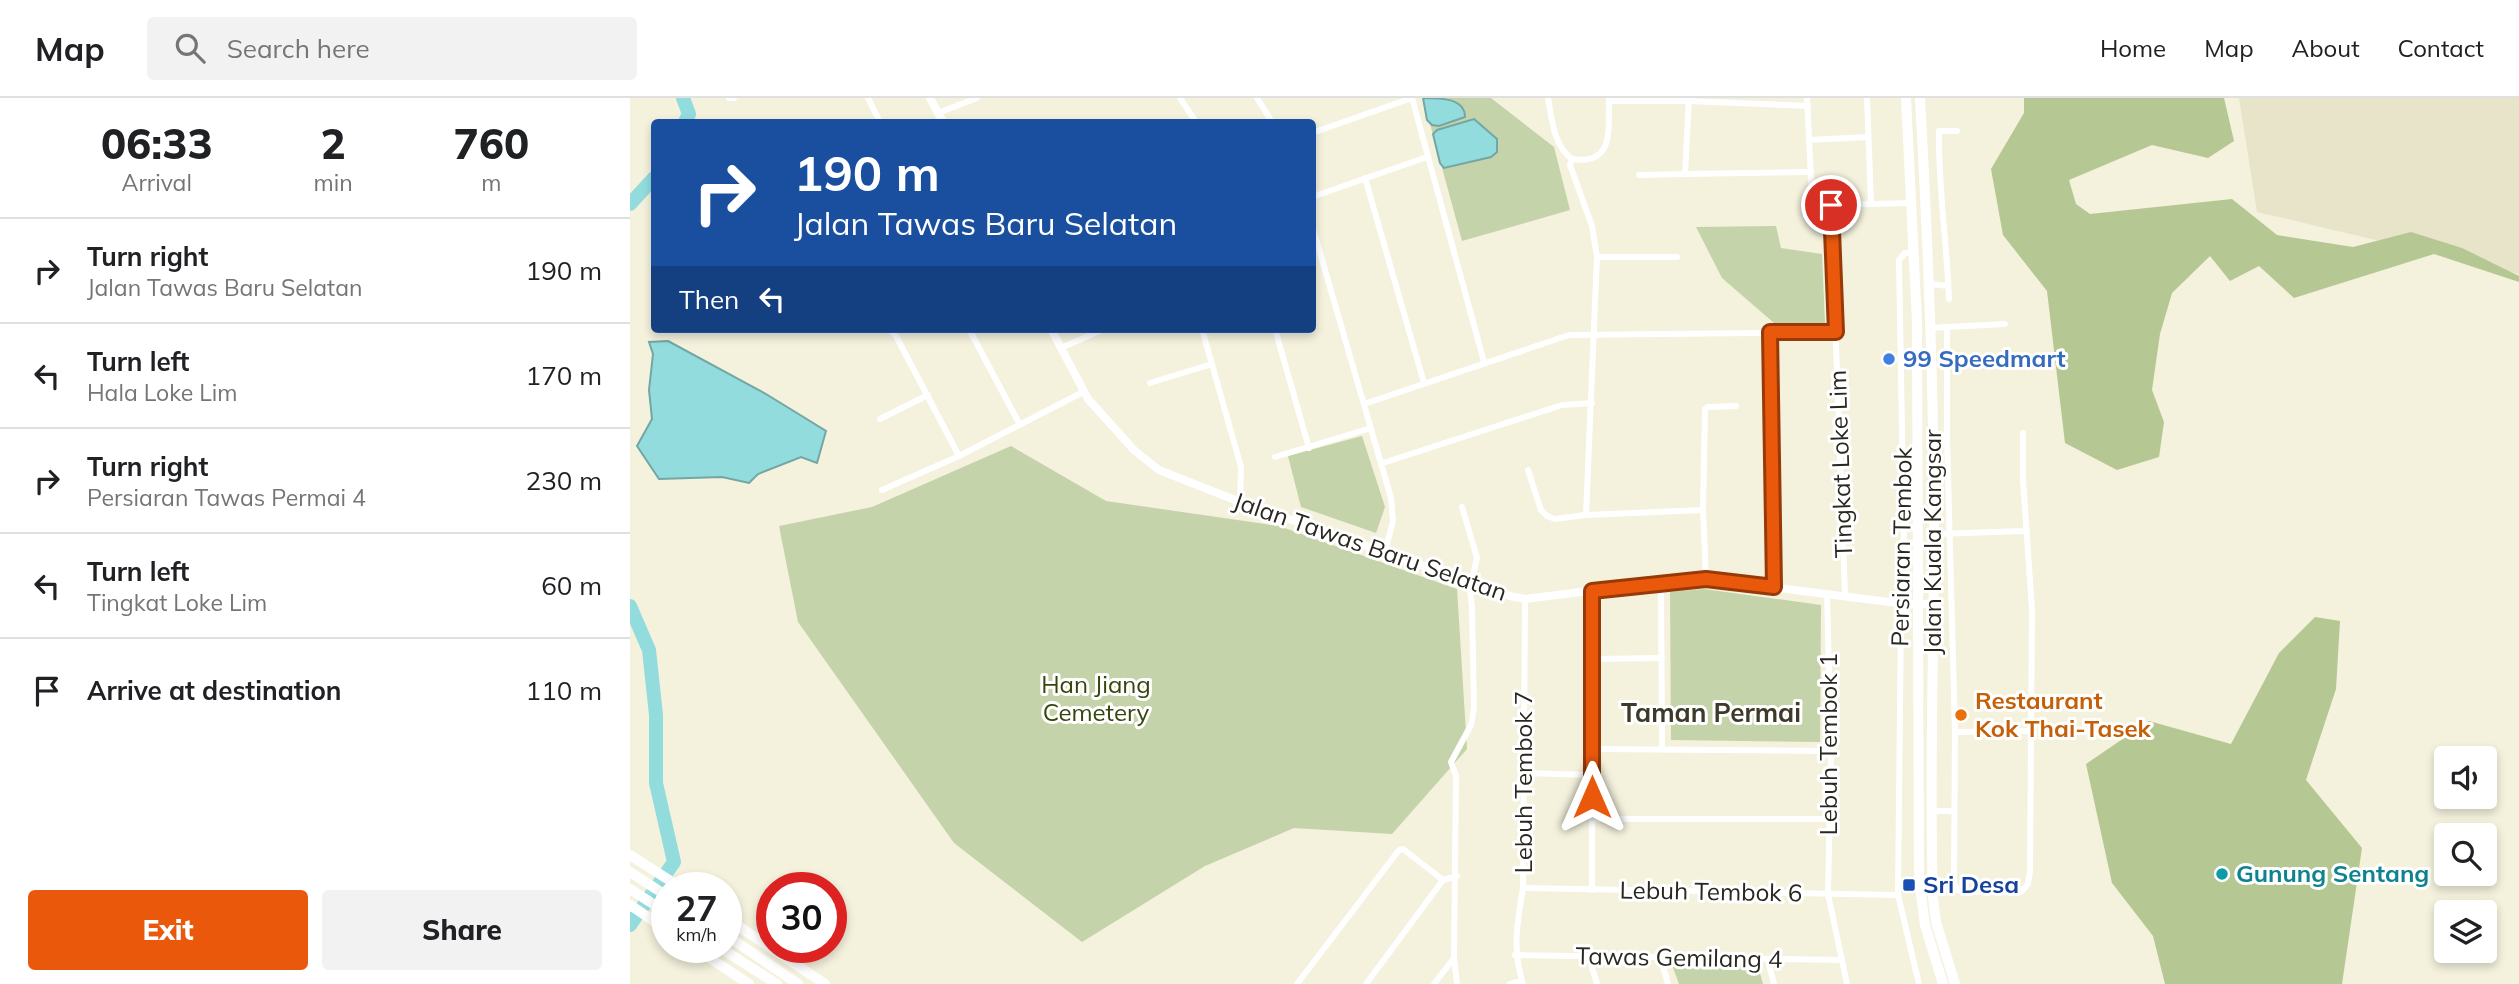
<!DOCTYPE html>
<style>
body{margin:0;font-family:Mulish,sans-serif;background:#f2f2f2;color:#202124;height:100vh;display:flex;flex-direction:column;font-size:26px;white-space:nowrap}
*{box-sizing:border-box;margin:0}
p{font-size:23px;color:#757577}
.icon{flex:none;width:38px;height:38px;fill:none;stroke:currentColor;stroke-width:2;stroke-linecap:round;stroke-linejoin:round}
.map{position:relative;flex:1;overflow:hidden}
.panel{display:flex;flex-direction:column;background:#fff;width:630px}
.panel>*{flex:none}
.banner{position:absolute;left:21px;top:21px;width:665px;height:214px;border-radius:7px;box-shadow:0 4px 10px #0003;background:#1a4fa0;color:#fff;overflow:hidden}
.controls{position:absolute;left:1804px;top:648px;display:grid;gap:14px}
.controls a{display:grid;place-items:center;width:63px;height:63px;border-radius:7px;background:#fff;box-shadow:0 4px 10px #0003;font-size:35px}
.speed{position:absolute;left:21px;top:774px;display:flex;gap:14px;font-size:35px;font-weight:700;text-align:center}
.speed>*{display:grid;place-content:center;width:91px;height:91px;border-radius:50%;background:#fff;box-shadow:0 4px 10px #0003;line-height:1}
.speed small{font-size:18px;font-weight:400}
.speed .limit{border:10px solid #d22;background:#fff;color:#111}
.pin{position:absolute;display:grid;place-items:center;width:60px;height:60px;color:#fff;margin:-30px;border:4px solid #fff;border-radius:50%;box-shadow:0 2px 7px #0007}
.me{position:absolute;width:77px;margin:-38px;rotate:0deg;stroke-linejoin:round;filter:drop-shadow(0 0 5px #0008)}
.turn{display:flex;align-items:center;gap:24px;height:147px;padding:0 28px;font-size:32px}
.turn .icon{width:91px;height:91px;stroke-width:2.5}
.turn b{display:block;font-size:49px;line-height:60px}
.then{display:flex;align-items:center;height:66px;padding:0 28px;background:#0003;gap:14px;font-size:26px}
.eta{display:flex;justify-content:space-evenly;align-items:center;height:119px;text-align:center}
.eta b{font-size:42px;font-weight:800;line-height:49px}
.button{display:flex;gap:14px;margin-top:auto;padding:14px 28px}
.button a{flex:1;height:80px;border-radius:7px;background:#ea580c;color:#fff;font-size:28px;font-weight:800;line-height:80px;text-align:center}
.button a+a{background:#f2f2f2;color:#202124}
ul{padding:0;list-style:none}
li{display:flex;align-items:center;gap:21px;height:105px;padding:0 28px;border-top:2px solid #e0e0e0}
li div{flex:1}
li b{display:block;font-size:26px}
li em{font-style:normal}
header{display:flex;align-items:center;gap:42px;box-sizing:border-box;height:98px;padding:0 35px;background:#fff;border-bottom:2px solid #e0e0e0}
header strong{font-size:33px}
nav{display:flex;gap:38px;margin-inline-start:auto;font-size:24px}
.search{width:490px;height:63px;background:#f2f2f2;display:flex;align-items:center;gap:18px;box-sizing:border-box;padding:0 24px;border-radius:7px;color:#757577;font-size:26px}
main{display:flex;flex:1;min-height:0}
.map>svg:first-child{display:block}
</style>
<header>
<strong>Map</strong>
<div class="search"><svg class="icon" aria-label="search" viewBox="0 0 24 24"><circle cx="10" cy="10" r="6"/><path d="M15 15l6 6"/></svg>Search here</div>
<nav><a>Home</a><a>Map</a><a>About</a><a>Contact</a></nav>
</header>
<main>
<section class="panel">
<div class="eta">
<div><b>06:33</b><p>Arrival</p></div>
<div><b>2</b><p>min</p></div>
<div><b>760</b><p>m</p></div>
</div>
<ul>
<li><svg class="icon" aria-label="right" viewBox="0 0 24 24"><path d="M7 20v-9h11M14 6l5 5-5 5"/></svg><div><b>Turn right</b><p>Jalan Tawas Baru Selatan</p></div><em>190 m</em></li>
<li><svg class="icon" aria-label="left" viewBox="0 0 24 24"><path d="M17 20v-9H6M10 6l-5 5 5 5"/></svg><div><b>Turn left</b><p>Hala Loke Lim</p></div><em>170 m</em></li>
<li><svg class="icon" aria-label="right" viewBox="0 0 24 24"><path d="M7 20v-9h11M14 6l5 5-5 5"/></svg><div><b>Turn right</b><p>Persiaran Tawas Permai 4</p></div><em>230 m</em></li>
<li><svg class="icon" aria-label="left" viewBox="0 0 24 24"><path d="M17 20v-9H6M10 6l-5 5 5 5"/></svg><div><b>Turn left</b><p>Tingkat Loke Lim</p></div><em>60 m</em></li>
<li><svg class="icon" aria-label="arrive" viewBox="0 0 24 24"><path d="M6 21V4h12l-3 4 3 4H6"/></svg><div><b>Arrive at destination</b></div><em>110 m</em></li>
</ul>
<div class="button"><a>Exit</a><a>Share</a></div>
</section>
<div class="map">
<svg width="1889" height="886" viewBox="0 0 1889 886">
<rect width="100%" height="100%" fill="#f4f1dd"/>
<polygon fill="#e8e4ca" points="1609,0 1889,0 1889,176 1627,114"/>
<g fill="#c4d3aa">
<polygon points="793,0 861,0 924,49 940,112 832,143"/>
<polygon points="1146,128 1151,150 1192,156 1195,225 1144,225 1092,180 1066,129"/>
<polygon points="732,338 755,409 746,435 671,409 658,358"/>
<polygon points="381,348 476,403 649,428 827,491 837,651 762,736 664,730 575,768 452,844 324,745 168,524 149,428 242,409"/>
<polygon points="1074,491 1191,507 1190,644 1041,642 1040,494"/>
<polygon points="1042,867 1128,868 1133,886 1049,886"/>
</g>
<g fill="#b5c793">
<polygon points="1394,0 1594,0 1604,43 1578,60 1522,47 1439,82 1446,106 1460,116 1602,101 1647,137 1723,149 1781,134 1832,150 1889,178 1889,184 1804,156 1664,200 1629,168 1600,183 1580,158 1542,195 1530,236 1522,292 1534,324 1529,359 1487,372 1435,345 1417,193 1373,137 1361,71 1394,15"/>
<polygon points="1685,519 1710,523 1706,591 1676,682 1732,750 1712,886 1535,886 1523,838 1482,785 1456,666 1519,623 1601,646 1649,555"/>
</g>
<g fill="#93dcdd" stroke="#73a6a4" stroke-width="2">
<path d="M 793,0 C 810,0 835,0 835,19 L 809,28 L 802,27 L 797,22 Z"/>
<polygon points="844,21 867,41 867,54 861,59 814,70 810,65 803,36 807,32"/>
<polygon points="38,243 136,296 196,333 187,365 171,359 128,376 119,385 92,379 29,381 7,348 22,321 19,292 23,256 19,244"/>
</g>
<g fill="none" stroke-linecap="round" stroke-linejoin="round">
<g stroke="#93dcdd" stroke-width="14">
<polyline points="53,0 59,16 55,24"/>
<polyline points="0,106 24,80"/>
<polyline points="0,508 19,552 26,617 26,685 44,764 0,827"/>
</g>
<g stroke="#fff" stroke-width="6">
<polyline points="99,0 104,0"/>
<polyline points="238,0 250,24"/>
<polyline points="550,0 566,24"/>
<polyline points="627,0 642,24"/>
<polyline points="782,0 854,264"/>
<path d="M 918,0 C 922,21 923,47 942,61"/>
<polyline points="1059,0 1055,76 1180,74"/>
<polyline points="1177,0 1182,99 1184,103 1201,107 1281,105"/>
<polyline points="1237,0 1241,106"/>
<polyline points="979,3 1058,3 1178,8"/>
<polyline points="308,15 347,0"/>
<polyline points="682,35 782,0"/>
<polyline points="1179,42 1238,39"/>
<polyline points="942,61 940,67 962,128 967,159 956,417"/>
<path d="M 942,61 C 985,68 978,31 979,0"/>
<polyline points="1009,77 1055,76"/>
<polyline points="735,80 794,285"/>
<polyline points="682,99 797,59"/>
<polyline points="1201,107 1215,498"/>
<polyline points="682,127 761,400 763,423 755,453"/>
<polyline points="1284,155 1275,155 1269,162 1275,506 1271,518 1268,797 1289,886"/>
<polyline points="967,159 1047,159"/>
<polyline points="1300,186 1318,188"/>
<path d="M 1319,201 C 1317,145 1308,90 1309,33 L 1327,33"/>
<polyline points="1317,229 1375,226"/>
<polyline points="1302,230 1317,229 1317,340 1325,634 1324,786 1328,792 1336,794 1391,794 1398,786 1400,773 1402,512 1393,381 1393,335"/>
<polyline points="259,231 266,238 329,358"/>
<polyline points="339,231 390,327"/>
<polyline points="572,231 611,369 610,404"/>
<polyline points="645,231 679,350"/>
<polyline points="1140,234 1144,489"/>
<polyline points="431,250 474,231"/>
<polyline points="520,285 582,266"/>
<polyline points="734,306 939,237 1206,234"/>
<polyline points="250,321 298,297"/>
<polyline points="645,359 741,330"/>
<polyline points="753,365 932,307 962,305"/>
<polyline points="898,372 911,412 917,418 925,421 956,417 1073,412"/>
<polyline points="252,392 329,358 453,294"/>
<polyline points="1304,436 1396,433"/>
<polyline points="1076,481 1073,412 1075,311 1078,309 1106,308"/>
<polyline points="1031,484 1032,651"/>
<polyline points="962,493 962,792"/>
<polyline points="1197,496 1201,653 1198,796 1217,886"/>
<polyline points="962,561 1032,560"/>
<polyline points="1325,634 1401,633"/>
<polyline points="962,651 1201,653"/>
<polyline points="895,675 962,677"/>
<polyline points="1303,713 1323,713"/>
<polyline points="962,721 1199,721"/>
<polyline points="893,790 1268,797"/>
<polyline points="885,857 1212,862"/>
<polyline points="959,859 967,886"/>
<polyline points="1031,861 1038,886"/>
<polyline points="1138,862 1144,886"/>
<polyline points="667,886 769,752 773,751 813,782"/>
<polyline points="736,886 813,782 827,778"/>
<polyline points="804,886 824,860"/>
<polyline points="827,886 824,859 826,678 821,664 841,627 844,610 842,510 840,491 847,460 832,409"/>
<polyline points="880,886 892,883"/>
<path d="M 893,886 C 882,850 887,826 893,790 L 895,501"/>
</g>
<g stroke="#fff" stroke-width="8">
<polyline points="300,0 313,24"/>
<polyline points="421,231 458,301 504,352 529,372 610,404 880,498 895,501 1031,484 1076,481 1275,506 1302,506"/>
</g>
<g stroke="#fff" stroke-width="10">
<polyline points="0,757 50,789"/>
<polyline points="0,807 37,832"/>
<polyline points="96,820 195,886"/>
<polyline points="63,849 119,886"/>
</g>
<g stroke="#fff" stroke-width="10">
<polyline points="1276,0 1287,225 1289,782 1295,827 1313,886"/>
<path d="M 1290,0 C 1298,145 1304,289 1304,434 C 1304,556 1299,679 1303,800 L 1306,824 L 1325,886"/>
</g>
<g stroke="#fff" stroke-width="10">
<polyline points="0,774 37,798"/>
<polyline points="0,791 37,815"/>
<polyline points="96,837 168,886"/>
<polyline points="89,849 147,886"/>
</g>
</g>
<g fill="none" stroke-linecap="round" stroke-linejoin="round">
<defs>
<polyline id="route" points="962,699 962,493 1076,481 1144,489 1140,234 1206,234 1201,107"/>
</defs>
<use href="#route" stroke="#983908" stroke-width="18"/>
<use href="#route" stroke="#ea580c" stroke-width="12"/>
</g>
<circle fill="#3f7fe0" stroke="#fff" stroke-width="2.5" cx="1259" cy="261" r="7"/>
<circle fill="#e8710a" stroke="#fff" stroke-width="2.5" cx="1331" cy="617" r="7"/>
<circle fill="#0f9aa8" stroke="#fff" stroke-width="2.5" cx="1592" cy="776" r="7"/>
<rect fill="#1a4fb4" stroke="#fff" stroke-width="2.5" x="1272" y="780" width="14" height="14" rx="3.5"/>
<g text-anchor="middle" stroke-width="6" stroke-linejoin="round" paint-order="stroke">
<g font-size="24" font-weight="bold" fill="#366cbe" stroke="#fff" text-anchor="start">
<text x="1273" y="269">99 Speedmart</text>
</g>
<g font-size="24" fill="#282720" stroke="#fff">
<text transform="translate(1211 366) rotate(-92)" y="8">Tingkat Loke Lim</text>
<text transform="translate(1303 444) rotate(-90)" y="8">Jalan Kuala Kangsar</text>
<text transform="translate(740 449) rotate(19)" y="8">Jalan Tawas Baru Selatan</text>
<text transform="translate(1272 449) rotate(-89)" y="8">Persiaran Tembok</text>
<text transform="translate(1199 646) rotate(-90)" y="8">Lebuh Tembok 1</text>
<text transform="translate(894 684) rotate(-90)" y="8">Lebuh Tembok 7</text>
<text transform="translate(1081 794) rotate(1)" y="8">Lebuh Tembok 6</text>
<text transform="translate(1049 860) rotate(1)" y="8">Tawas Gemilang 4</text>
</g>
<g font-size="24" fill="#36450b" stroke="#fff">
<text x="466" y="595">Han Jiang<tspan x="466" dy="28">Cemetery</tspan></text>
</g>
<g font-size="24" font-weight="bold" fill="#c56008" stroke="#fff" text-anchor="start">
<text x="1345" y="611">Restaurant<tspan x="1345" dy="28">Kok Thai-Tasek</tspan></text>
</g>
<g font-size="24" font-weight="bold" fill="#0d838f" stroke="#fff" text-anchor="start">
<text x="1606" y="784">Gunung Sentang</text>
</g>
<g font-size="24" font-weight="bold" fill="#164399" stroke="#fff" text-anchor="start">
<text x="1293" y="795">Sri Desa</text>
</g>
<g font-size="26" font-weight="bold" fill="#3d3a2a" stroke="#fff">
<text x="1081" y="624">Taman Permai</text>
</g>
</g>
</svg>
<div class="controls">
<a><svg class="icon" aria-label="sound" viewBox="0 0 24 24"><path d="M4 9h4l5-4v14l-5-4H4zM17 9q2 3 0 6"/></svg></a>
<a><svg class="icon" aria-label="search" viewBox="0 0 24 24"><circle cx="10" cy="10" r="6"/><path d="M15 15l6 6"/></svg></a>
<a><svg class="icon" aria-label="layers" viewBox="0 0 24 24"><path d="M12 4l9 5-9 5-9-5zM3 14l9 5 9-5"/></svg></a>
</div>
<div class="speed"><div>27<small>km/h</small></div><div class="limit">30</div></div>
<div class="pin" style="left:1201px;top:107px;background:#d93025"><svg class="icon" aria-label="arrive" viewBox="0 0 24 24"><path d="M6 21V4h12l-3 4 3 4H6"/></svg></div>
<svg class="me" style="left:962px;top:699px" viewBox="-20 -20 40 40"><path d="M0-17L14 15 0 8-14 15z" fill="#ea580c" stroke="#fff" stroke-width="4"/></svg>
<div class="banner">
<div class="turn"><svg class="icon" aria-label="right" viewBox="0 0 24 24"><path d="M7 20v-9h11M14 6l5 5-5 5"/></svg><div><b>190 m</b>Jalan Tawas Baru Selatan</div></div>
<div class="then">Then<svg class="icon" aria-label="left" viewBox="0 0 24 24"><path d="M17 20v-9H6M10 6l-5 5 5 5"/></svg></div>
</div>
</div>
</main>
